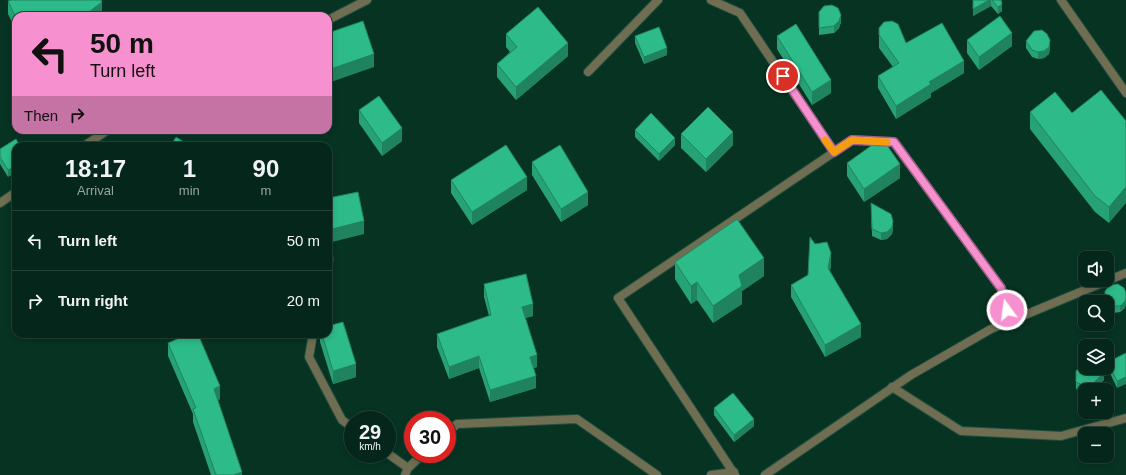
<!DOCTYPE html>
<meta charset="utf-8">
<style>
body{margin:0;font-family:Helvetica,sans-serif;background:#0e2e23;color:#f1f3f6;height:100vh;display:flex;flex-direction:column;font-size:15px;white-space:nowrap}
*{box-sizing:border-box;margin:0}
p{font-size:13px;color:#97a5a2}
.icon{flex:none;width:22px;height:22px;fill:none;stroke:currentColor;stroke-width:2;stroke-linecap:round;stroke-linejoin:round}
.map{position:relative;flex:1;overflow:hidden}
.details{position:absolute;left:12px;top:142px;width:320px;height:196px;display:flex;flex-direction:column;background:#05261a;border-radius:12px;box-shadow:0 2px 6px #0003,0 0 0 1px #264339}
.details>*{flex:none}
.banner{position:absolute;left:12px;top:12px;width:320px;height:122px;border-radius:12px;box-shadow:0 2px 6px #0003,0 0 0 1px #264339;background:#f790ce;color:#111;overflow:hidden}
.tools{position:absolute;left:1078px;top:251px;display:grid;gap:8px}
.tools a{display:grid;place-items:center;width:36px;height:36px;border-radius:8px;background:#05261a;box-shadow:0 2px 6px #0003,0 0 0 1px #264339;font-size:20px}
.speed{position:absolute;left:344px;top:411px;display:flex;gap:8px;font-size:20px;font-weight:700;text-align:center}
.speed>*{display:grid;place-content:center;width:52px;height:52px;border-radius:50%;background:#05261a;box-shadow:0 2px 6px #0003,0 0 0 1px #264339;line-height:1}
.speed small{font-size:10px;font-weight:400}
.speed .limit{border:6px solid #d22;background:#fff;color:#111}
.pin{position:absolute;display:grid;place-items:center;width:34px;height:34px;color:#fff;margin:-17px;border:2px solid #fff;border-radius:50%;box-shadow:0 1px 4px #0007}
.me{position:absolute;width:44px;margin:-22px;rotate:346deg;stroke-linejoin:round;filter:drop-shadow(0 0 3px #0008)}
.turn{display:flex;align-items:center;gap:14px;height:84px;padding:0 12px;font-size:18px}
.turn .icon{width:52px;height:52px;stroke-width:2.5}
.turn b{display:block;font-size:28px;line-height:34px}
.then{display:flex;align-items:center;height:38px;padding:0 12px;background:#0003;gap:8px;font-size:15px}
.eta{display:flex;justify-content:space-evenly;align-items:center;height:68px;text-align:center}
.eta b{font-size:24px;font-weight:700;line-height:28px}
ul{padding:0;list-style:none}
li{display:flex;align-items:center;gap:12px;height:60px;padding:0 12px;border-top:1px solid #264339}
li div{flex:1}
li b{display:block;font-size:15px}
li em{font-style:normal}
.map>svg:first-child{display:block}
</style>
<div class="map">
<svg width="1126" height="475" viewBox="0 0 1126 475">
<rect width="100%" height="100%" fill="#073323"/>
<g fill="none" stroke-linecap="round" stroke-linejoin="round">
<defs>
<g id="street">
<polyline points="711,0 740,13 834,152"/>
<polyline points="1061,0 1126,93"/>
<polyline points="328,20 367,0"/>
<polyline points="588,72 658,0"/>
<polyline points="84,146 108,130"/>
<polyline points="0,203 16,192"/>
<polyline points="328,263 329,259"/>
<polyline points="313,334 309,357 342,420 353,428"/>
<polyline points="892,387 961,431 1061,436 1126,418"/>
<polyline points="447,433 457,424 577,419 657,475"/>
<polyline points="387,453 408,468"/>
<polyline points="405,475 408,468 423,454"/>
<polyline points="711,475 734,472"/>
<polyline points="735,475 618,298 852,140 894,142 1001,288 1010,322"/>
<polyline points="765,475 911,375 991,329 1126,273"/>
</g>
</defs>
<use href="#street" stroke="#244f3e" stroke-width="10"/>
<use href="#street" stroke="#706e52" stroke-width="8"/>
</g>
<g fill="#27a176">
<polygon points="973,0 1001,0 1002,11 998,14 991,6 973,16"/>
<polygon points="8,1 102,15 16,16 16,31 8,14"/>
<polygon points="819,12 841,22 839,28 834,33 819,35"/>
<polygon points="506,34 568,56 516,100 497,77 497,64 510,52 506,47"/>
<polygon points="879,35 906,43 964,73 931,93 931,97 896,119 878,88 878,76 893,67 879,48"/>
<polygon points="635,36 667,55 644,64 635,43"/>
<polygon points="777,36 831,93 812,105 777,49"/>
<polygon points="967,40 1012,46 979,70 967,53"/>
<polygon points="1026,41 1050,47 1049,54 1044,58 1038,59 1032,57 1026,48"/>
<polygon points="359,110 402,141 382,156 359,123"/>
<polygon points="1030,112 1072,113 1126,121 1109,223 1095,212 1030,129"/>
<polygon points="71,130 80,130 74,134"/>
<polygon points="635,130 675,145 659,161 635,137"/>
<polygon points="681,134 733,145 706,172 681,148"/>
<polygon points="16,139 8,177 0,164 0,149"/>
<polygon points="532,162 588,205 561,222 532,175"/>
<polygon points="847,163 900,178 864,202 847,176"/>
<polygon points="451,180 527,190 472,225 451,193"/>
<polygon points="871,203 893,228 892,234 887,239 881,240 872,236"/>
<polygon points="815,244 831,265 830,271 861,337 825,357 791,297 791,285 808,275"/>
<polygon points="675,262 764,276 742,291 742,304 713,323 697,300 691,304 675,279"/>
<polygon points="484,284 533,316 525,318 537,367 534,368 536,388 490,402 479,368 449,379 437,347 437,334 489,316 484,297"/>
<polygon points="1105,291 1125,308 1120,312 1114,313 1109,311 1107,309 1107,302 1105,302"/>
<polygon points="320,334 328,334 356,377 333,384 320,342"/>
<polygon points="168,343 220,399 218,400 242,475 211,475 193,422 193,414 168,356"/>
<polygon points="1126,353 1117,388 1108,369 1108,362"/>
<polygon points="1076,371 1104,380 1093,390 1085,390 1085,393 1076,389"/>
<polygon points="714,408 754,426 734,442 714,415"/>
</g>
<g fill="#208360">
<polygon points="989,0 991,0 991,6 973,16 973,9"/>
<polygon points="102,2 102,15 100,16 84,16"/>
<polygon points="1002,4 1002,11 998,14 998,7"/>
<polygon points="841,15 841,22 839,28 834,33 834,26"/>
<polygon points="1012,33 1012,46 979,70 979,57"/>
<polygon points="1050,40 1050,47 1049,54 1044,58 1038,59 1038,52"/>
<polygon points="568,43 568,56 516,100 516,87"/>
<polygon points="667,48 667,55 644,64 644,57"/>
<polygon points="374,54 374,67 328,83 328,70"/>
<polygon points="964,61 964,73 931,93 931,97 896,119 896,106 929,82"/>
<polygon points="831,80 831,93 812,105 812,92"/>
<polygon points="402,128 402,141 382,156 382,143"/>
<polygon points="74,130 80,130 74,134"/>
<polygon points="733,132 733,145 706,172 706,159"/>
<polygon points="675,138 675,145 659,161 659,154"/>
<polygon points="900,164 900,178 864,202 864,189"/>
<polygon points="16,166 16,173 8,177 8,170"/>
<polygon points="527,177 527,190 472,225 472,212"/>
<polygon points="1126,187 1126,203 1109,223 1109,207"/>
<polygon points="588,192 588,205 561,222 561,209"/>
<polygon points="364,221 364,234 328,243 328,230"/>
<polygon points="893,221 893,228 892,234 887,239 881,240 881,233"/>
<polygon points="831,253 831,265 828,280 828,268"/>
<polygon points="764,258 764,276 742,291 742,304 713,323 713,306 739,275"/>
<polygon points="697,282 697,300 691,304 691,286"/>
<polygon points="1126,297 1126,304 1125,308 1120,312 1120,306"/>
<polygon points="533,304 533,316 522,319 522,307"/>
<polygon points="861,324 861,337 825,357 825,345"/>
<polygon points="537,355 537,367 530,369 530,357"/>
<polygon points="479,356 479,368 449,379 449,367"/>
<polygon points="356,364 356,377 333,384 333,371"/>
<polygon points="1104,373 1104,380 1093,390 1091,390 1091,385"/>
<polygon points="536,376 536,388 490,402 490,390"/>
<polygon points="1126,377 1126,384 1117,388 1117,381"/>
<polygon points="220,386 220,399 214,402 214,389"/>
<polygon points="754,419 754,426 734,442 734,435"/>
<polygon points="242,472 242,475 233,475"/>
</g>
<g fill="#2dbb89" stroke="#208360">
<polygon points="11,0 101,0 102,2 84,16 16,16 16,18 8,1"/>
<polygon points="973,0 989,0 973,9"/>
<polygon points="992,0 1001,0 1002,4 998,7"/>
<polygon points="832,5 838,8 841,15 839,21 834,26 819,28 819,12 824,6"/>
<polygon points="538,7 568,43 516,87 497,64 517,47 506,34"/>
<polygon points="1000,16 1012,33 979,57 967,40"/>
<polygon points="363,21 374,54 328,70 328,33"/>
<polygon points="892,21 898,24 906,43 942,23 964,61 929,82 931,84 896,106 878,76 899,63 879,35 879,28 884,22"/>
<polygon points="796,24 831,80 812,92 777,36"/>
<polygon points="659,27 667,48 644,57 635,36"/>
<polygon points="1042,30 1047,34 1050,40 1049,47 1044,51 1038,52 1032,50 1026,41 1034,31"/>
<polygon points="1101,90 1126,121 1126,187 1109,207 1095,196 1030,112 1055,92 1072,113"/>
<polygon points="379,96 402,128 382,143 359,110"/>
<polygon points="708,107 733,132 706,159 681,134"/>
<polygon points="651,113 675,138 659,154 635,130"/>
<polygon points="176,137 190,146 171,146"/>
<polygon points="882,138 900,164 864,189 847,163"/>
<polygon points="16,139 20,146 16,146 16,166 8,170 0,157 0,149"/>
<polygon points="506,145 527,177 472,212 451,180"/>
<polygon points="560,145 588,192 561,209 532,162"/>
<polygon points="358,192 364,221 328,230 328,198"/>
<polygon points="871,203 891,214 893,221 892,227 887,232 881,233 872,229"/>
<polygon points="737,219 764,258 739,275 742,286 713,306 697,282 691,286 675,262"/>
<polygon points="810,237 815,244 827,242 831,253 828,268 861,324 825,345 791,285 808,275"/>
<polygon points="526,274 533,304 522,307 537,355 530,357 536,376 490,390 479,356 449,367 437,334 491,315 484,284"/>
<polygon points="1118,284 1124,288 1126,293 1126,297 1125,301 1120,306 1114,306 1109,304 1105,299 1105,291 1110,285"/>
<polygon points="343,322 356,364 333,371 322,334 328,334 328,326"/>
<polygon points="189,334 198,334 220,386 214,389 242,472 233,475 216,475 193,409 196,408 168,343"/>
<polygon points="1126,353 1126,377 1117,381 1108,362"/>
<polygon points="1085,364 1085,368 1096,368 1104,373 1091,385 1085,386 1076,382 1076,371 1081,365"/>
<polygon points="733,393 754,419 734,435 714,408"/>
</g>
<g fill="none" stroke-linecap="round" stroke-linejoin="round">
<defs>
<polyline id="route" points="783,76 834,152 852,140 894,142 1001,288 1007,310"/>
</defs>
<use href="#route" stroke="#a15e86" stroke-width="10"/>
<use href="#route" stroke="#f790ce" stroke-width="7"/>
<polyline stroke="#f59e0b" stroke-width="7" points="825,140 834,152 852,140 887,142"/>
</g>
</svg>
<div class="tools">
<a><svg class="icon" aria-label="sound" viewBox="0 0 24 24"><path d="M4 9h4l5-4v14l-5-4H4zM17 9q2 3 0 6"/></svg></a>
<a><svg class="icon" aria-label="search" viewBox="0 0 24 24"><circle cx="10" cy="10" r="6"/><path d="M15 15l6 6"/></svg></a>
<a><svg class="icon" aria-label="layers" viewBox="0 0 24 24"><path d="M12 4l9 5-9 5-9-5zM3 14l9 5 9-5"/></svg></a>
<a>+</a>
<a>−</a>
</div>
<div class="speed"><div>29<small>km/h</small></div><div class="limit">30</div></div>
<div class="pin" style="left:783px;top:76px;background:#d93025"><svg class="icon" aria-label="arrive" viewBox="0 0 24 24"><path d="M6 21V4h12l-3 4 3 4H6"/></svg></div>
<svg class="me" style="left:1007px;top:310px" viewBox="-20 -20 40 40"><circle r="17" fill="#f790ce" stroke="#fff" stroke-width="3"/><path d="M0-11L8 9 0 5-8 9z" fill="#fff"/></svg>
<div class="banner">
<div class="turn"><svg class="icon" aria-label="left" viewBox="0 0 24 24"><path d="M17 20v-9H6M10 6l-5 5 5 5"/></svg><div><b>50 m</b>Turn left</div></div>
<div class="then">Then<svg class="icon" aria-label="right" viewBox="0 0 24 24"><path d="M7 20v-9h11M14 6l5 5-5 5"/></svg></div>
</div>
<section class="details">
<div class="eta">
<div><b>18:17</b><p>Arrival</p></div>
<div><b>1</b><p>min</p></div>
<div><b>90</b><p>m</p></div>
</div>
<ul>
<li><svg class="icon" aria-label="left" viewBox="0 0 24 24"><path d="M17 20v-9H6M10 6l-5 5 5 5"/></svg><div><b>Turn left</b></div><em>50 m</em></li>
<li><svg class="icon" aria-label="right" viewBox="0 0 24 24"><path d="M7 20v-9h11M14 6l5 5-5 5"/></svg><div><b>Turn right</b></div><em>20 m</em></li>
</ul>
</section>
</div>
